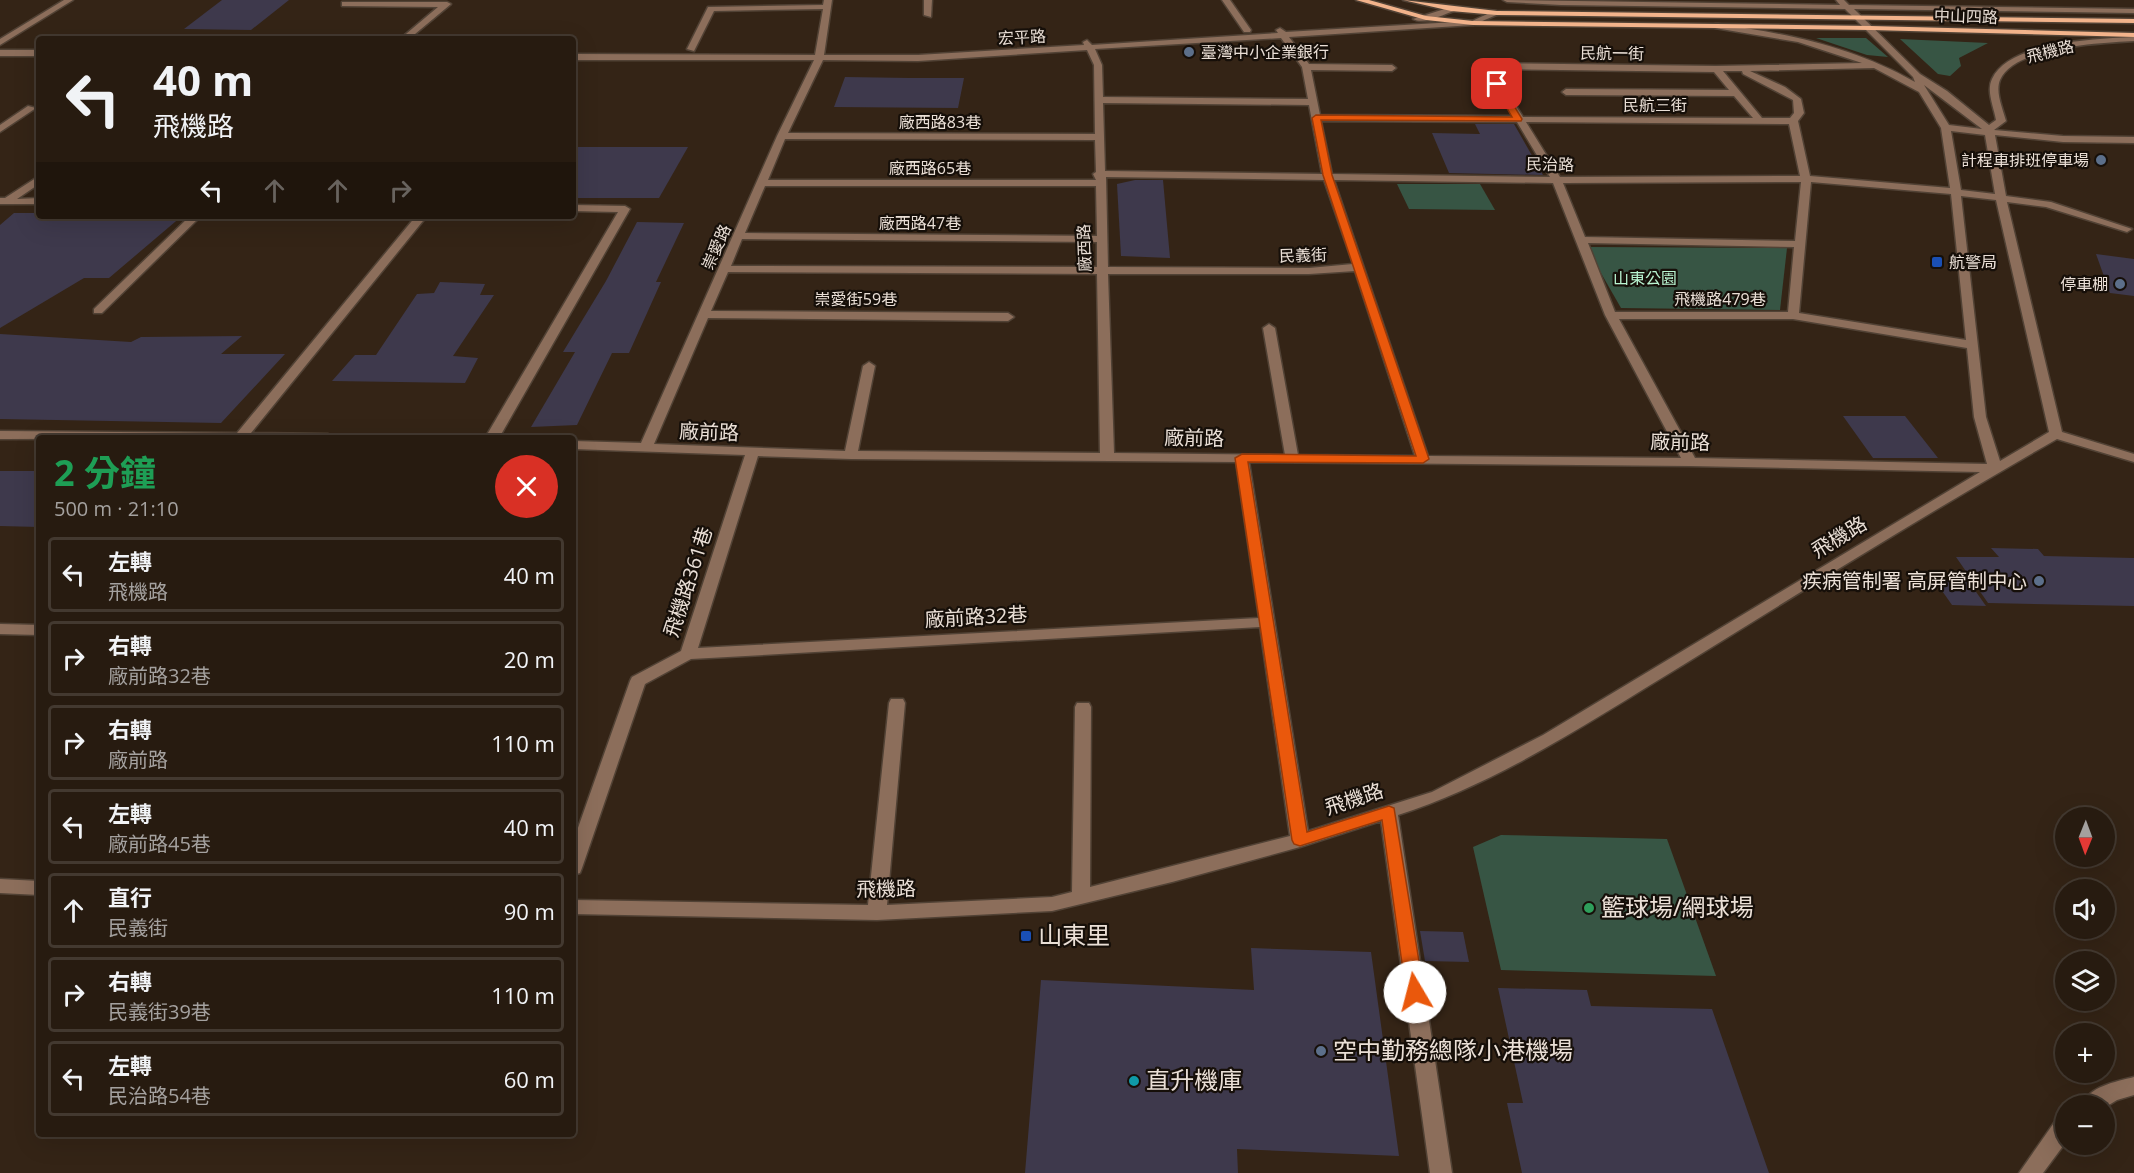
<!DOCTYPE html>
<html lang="zh-TW">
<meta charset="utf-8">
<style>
body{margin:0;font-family:"Open Sans","Noto Sans TC",sans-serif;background:#2f2419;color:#f1f3f6;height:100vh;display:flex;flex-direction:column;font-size:22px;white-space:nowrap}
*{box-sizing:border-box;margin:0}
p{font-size:20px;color:#a4a19f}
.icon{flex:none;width:33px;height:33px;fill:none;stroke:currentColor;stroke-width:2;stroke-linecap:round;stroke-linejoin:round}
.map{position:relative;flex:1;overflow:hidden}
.side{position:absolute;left:36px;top:435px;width:540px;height:702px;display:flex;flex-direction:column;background:#271b10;border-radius:6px;box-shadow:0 6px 24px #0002,0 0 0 2px #433930}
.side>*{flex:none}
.hud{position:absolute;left:36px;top:36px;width:540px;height:183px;border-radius:6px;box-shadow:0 6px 24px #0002,0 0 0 2px #433930;background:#271b10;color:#f1f3f6;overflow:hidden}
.needle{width:39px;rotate:181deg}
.controls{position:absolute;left:2055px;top:807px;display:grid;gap:12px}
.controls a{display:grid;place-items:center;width:60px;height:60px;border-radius:50%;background:#271b10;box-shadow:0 6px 24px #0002,0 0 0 2px #433930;font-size:30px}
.pin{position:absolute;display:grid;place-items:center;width:51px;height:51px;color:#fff;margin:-26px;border-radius:12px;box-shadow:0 3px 9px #0006}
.me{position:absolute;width:66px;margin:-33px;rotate:352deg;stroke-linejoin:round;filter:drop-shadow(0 0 4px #0008)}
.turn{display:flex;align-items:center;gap:21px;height:126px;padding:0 18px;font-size:27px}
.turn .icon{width:78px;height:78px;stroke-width:2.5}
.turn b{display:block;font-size:42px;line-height:51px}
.lanes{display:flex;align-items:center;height:57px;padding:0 18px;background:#0003;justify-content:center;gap:30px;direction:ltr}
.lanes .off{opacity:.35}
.round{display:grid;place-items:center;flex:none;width:63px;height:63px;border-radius:32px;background:#2f2419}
.summary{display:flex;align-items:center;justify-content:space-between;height:102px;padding:0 18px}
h1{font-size:36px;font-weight:700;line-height:45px;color:#1e9e55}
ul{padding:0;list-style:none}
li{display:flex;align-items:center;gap:18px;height:75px;margin:0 12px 9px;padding:0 6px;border:3px solid #433930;border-radius:6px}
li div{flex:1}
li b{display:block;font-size:22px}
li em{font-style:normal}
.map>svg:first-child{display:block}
</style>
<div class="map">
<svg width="2134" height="1173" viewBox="0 0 2134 1173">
<rect width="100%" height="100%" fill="#342416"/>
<g fill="#375544">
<polygon points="1816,38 1866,38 1888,57 1867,55"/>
<polygon points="1900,39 1988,43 1959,58 1961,66 1950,76 1938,74"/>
<polygon points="1397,184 1480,184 1495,210 1409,209"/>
<polygon points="1586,247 1787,248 1780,310 1621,308"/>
<polygon points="1501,835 1667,839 1716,976 1501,970 1473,847"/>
</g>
<g fill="#3e394c">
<polygon points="222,0 289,0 251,30 184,29"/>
<polygon points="845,77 910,78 964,78 958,108 834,107"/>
<polygon points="1475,124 1514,124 1543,175 1449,173 1432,133 1480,134"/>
<polygon points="573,147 688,147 659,198 573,198"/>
<polygon points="1135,180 1163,180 1170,258 1121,256 1117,184"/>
<polygon points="14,213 39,213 39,216 182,216 109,278 84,278 0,328 0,225"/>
<polygon points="637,222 684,223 656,282 661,282 629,353 612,353 577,425 531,427 575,352 563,352 606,281"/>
<polygon points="2096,254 2134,259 2134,296 2110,293"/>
<polygon points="440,282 485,284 480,295 494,295 453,356 478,358 465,383 332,381 355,355 376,355 417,294 434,293"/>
<polygon points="0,334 131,342 141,337 242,336 221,354 285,354 221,423 0,419"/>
<polygon points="1843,416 1905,416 1938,458 1873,458"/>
<polygon points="0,471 39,471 39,527 0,526"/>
<polygon points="1991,548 2038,549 2044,556 2134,558 2134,606 1988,603 1956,557 1999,557"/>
<polygon points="1933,578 1967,579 1986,606 1952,605"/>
<polygon points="1420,931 1463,932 1469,962 1425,961"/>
<polygon points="1251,948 1371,952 1399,1156 1237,1149 1238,1173 1025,1173 1041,980 1254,990"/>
<polygon points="1498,988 1587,990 1591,1006 1712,1009 1769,1173 1522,1173 1507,1103 1523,1103"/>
</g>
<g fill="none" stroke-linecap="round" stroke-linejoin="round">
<defs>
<g id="minor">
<polygon points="64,0 73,0 0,45 0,39"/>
<path d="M 824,0 L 832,0 L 824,55 L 918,55 L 1084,45 L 1083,42 L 1087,40 L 1092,45 L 1278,33 L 1276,30 L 1280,28 L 1286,32 L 1472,21 L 1494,11 L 1501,13 L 1473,25 L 1289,37 L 1309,64 L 1392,65 L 1396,68 L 1392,71 L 1311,70 L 1320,115 L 1513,116 L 1483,66 L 1487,63 L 1716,66 L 1862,63 L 1798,42 L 1715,28 L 1715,24 L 1718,24 C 1790,34 1853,47 1915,82 L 1913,77 L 1845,9 L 1561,5 L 1507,2 L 1503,0 L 1840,5 L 1836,0 L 1844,0 L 1849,5 L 2134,9 L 2134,13 L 1854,9 L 1920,74 L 1947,91 L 1989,125 L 1996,120 C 1994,108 1986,91 1992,79 C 2010,41 2097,39 2134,37 L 2134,41 C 2102,43 2014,46 2000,80 C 1995,92 2003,109 2006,121 L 1994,130 L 2063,136 L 2134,137 L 2134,143 L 2063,142 L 1995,135 L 2006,196 L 2051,202 L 2132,229 L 2127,232 L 2046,207 L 2007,202 L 2062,432 L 2134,454 L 2134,462 L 2057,439 C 1931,511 1807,588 1683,665 C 1592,720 1501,782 1398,815 L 1452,1173 L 1430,1173 L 1381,821 L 1300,847 L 1172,882 L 1052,911 L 877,920 L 573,914 L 573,900 L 868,905 L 889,703 L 891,699 L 903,699 L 905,703 L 887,905 L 1052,897 L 1072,892 L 1075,707 L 1077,703 L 1089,703 L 1091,707 L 1090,887 L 1290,836 L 1260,627 L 691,659 L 645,684 L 582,868 L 580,873 L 573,875 L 573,842 L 630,681 L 632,677 L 681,651 L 745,455 L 573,449 L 573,441 L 641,443 L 777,136 L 814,60 L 573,60 L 573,54 L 815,55 L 823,9 L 714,11 L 694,51 L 687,49 L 708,7 L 823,5 ZM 1281,38 L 1302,67 L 1308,99 L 1103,97 L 1102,65 L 1095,49 ZM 1087,50 L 1094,65 L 1095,134 L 788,133 L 823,60 L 918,61 ZM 1874,68 L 1919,92 L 1941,128 L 1950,188 L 1810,176 L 1798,121 L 1804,113 L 1801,99 L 1785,87 L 1750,71 ZM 1493,69 L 1714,72 L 1729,90 L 1566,89 L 1562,92 L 1566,95 L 1734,96 L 1753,118 L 1523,117 ZM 1723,71 L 1742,71 L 1743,74 L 1793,100 L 1794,113 L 1790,118 L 1762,118 ZM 1924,85 L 1982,129 L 1949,125 ZM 1103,103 L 1309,105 L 1322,174 L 1105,171 ZM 1321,121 L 1517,122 L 1550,177 L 1332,174 ZM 1526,122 L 1789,124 L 1800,176 L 1560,177 ZM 1951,131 L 1985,135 L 1995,194 L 1961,190 ZM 785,139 L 1095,140 L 1096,172 L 1093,174 L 1096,180 L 768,180 ZM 1106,177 L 1324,180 L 1353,264 L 1309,268 L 1108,267 ZM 1334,180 L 1553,183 L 1605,315 L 1681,458 L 1428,456 ZM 1801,182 L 1795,241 L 1585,237 L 1563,183 ZM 1811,182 L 1951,194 L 1966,340 L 1799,313 ZM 765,186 L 1096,186 L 1097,236 L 745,233 ZM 1961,196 L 1996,200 L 2049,432 L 2000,461 L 1986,417 ZM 742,239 L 1097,242 L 1097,267 L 731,266 ZM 1588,243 L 1794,247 L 1788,312 L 1615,312 ZM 1355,271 L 1415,456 L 1298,455 L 1275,328 L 1269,324 L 1263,328 L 1285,455 L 1114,453 L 1108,274 L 1309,274 ZM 728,272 L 1097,274 L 1100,453 L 858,451 L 875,366 L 869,362 L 863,366 L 845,451 L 654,444 L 708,318 L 1008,321 L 1014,317 L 1008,313 L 711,311 ZM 1619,319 L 1793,319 L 1967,348 L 1974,417 L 1987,464 L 1695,458 ZM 758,456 L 851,459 L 1236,462 L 1259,618 L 698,648 ZM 1249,462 L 1690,466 L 1980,472 L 1543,735 L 1432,792 L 1308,831 Z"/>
<polygon points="924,0 932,0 931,17 924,15"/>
<polygon points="1222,0 1230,0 1251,30 1250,32 1244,32"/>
<polygon points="345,2 447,2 451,4 409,39 400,39 438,7 342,6 342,2"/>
<path d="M 1451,7 L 1454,7 L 1454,11 C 1442,15 1424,25 1413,19 Z"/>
<rect x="0" y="50" width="39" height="6"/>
<polygon points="28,106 36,108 0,132 0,125"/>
<polygon points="39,176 39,184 17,199 39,198 39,204 0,204 0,198 5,198"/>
<polygon points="573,205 625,206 630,209 499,438 485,438 618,212 573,211"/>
<polygon points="190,216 201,216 102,313 94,313 94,309"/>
<polygon points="416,216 427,216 251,433 328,434 335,438 0,439 0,431 237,433"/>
<polygon points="0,624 39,625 39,635 0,634"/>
<polygon points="0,879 39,881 39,895 0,893"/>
<path d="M 2134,1077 L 2134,1095 L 2117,1100 L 2104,1108 L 2104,1106 L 2081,1106 C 2089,1086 2115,1082 2134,1077 Z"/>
<polygon points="2066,1115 2066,1142 2043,1173 2019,1173 2058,1117"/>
</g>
<g id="major">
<polygon points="1356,0 1369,0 1426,16 1473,21 1871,26 2134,33 2134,37 1871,30 1473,25 1426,20"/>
<polygon points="1403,0 1497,11 2134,19 2134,23 1497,15 1451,11"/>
</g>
</defs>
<use href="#minor" stroke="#514235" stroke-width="3"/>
<use href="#major" stroke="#514235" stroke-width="3"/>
<use href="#minor" fill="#8c6e5b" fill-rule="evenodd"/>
<use href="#major" fill="#f2b38b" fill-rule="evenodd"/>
</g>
<polygon fill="#ea580c" stroke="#983908" stroke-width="1.5" points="1497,82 1501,84 1522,119 1521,121 1321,120 1332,175 1429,459 1423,463 1248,462 1307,832 1389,806 1394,808 1424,992 1421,997 1415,999 1409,997 1406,992 1382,820 1300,846 1294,844 1292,840 1235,458 1242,454 1416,456 1323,175 1312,118 1316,115 1512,117 1493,84"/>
<g fill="#5c6f8a" stroke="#160f09" stroke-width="2">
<circle cx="1189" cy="52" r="6"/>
<circle cx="2101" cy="160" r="6"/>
<circle cx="2120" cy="284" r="6"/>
<circle cx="2039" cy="581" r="6"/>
<circle cx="1321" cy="1051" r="6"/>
</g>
<g fill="#1a4fb4" stroke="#160f09" stroke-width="2">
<rect x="1931" y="256" width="12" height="12" rx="3"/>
<rect x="1020" y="930" width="12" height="12" rx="3"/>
</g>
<circle fill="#2e9e5b" stroke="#160f09" stroke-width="2" cx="1589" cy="908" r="6"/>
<circle fill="#0f9aa8" stroke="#160f09" stroke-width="2" cx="1134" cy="1081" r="6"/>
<g text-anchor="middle" stroke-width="4.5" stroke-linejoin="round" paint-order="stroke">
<g font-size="16" fill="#eadfd6" stroke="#160f09">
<text transform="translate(1966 16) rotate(2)" y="6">中山四路</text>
<text transform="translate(1022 37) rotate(-3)" y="6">宏平路</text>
<text transform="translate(2050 51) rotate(-14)" y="6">飛機路</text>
<text transform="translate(1612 53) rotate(1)" y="6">民航一街</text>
<text x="1655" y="111">民航三街</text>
<text x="940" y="128">廠西路83巷</text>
<text transform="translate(1550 164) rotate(1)" y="6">民治路</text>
<text x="930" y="174">廠西路65巷</text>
<text x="920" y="229">廠西路47巷</text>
<text transform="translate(716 247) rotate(-66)" y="6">崇愛路</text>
<text transform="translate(1084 248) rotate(-92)" y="6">廠西路</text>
<text transform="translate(1303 255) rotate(-2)" y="6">民義街</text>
<text x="856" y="305">崇愛街59巷</text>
<text x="1720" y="305">飛機路479巷</text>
</g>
<g font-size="16" fill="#eadfd6" stroke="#160f09" text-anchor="start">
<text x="1201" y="58">臺灣中小企業銀行</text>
<text x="2089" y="166" text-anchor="end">計程車排班停車場</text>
<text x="1949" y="268">航警局</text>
<text x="2108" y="290" text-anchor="end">停車棚</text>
</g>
<g font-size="16" fill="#b9f4d1" stroke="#160f09">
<text x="1645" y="284">山東公園</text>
</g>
<g font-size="20" fill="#eadfd6" stroke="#160f09">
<text transform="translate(709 432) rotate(2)" y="7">廠前路</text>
<text transform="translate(1194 438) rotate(1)" y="7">廠前路</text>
<text transform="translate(1680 442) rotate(1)" y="7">廠前路</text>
<text transform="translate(1839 537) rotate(-31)" y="7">飛機路</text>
<text transform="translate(688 582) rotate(-72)" y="7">飛機路361巷</text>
<text transform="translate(976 617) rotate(-3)" y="7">廠前路32巷</text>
<text transform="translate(1354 799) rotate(-18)" y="7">飛機路</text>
<text transform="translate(886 889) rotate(-1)" y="7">飛機路</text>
</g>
<g font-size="20" fill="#eadfd6" stroke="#160f09" text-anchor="end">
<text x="2027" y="588">疾病管制署 高屏管制中心</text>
</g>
<g font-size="24" fill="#eadfd6" stroke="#160f09" text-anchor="start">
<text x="1601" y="916">籃球場/網球場</text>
<text x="1038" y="944">山東里</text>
<text x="1333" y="1059">空中勤務總隊小港機場</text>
<text x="1146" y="1089">直升機庫</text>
</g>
</g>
</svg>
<div class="controls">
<a><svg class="needle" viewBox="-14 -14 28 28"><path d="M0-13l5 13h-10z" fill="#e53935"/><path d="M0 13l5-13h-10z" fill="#a4a19f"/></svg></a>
<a><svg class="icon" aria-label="sound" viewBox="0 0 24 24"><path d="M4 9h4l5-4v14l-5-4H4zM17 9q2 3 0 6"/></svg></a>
<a><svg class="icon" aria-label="layers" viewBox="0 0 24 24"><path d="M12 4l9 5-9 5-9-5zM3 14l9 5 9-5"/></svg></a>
<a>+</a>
<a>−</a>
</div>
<div class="pin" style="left:1497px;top:84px;background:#d93025"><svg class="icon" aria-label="arrive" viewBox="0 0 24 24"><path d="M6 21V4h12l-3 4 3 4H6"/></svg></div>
<svg class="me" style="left:1415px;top:992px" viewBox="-20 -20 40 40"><circle r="19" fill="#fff"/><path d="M0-13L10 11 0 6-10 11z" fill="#ea580c"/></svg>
<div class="hud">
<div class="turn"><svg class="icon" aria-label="left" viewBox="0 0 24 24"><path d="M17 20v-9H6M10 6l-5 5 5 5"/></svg><div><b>40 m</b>飛機路</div></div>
<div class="lanes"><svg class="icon" aria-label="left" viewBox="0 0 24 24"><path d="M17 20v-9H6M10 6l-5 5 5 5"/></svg><svg class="icon off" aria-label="ahead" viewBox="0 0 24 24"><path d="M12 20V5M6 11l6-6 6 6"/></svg><svg class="icon off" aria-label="ahead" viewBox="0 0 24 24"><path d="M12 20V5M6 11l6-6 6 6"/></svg><svg class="icon off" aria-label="right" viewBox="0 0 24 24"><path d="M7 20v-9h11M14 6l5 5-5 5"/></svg></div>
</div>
<section class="side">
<div class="summary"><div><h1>2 分鐘</h1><p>500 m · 21:10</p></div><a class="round" style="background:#d93025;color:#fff"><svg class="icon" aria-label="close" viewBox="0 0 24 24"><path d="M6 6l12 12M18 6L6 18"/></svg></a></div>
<ul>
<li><svg class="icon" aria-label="left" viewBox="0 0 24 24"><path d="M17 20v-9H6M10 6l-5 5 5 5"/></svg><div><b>左轉</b><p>飛機路</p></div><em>40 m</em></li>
<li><svg class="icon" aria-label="right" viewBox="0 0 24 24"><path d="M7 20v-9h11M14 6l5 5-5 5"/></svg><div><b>右轉</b><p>廠前路32巷</p></div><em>20 m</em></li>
<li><svg class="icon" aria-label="right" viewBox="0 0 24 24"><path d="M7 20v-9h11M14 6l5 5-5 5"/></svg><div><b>右轉</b><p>廠前路</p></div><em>110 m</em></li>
<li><svg class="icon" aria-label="left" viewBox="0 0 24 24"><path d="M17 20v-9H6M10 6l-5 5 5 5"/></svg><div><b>左轉</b><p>廠前路45巷</p></div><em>40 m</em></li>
<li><svg class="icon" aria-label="ahead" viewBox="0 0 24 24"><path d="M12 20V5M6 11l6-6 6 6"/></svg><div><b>直行</b><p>民義街</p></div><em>90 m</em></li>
<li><svg class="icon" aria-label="right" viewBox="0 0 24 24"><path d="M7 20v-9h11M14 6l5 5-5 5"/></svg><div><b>右轉</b><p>民義街39巷</p></div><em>110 m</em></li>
<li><svg class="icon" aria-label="left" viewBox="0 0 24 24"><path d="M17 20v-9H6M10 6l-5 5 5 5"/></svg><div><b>左轉</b><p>民治路54巷</p></div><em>60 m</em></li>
</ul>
</section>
</div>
